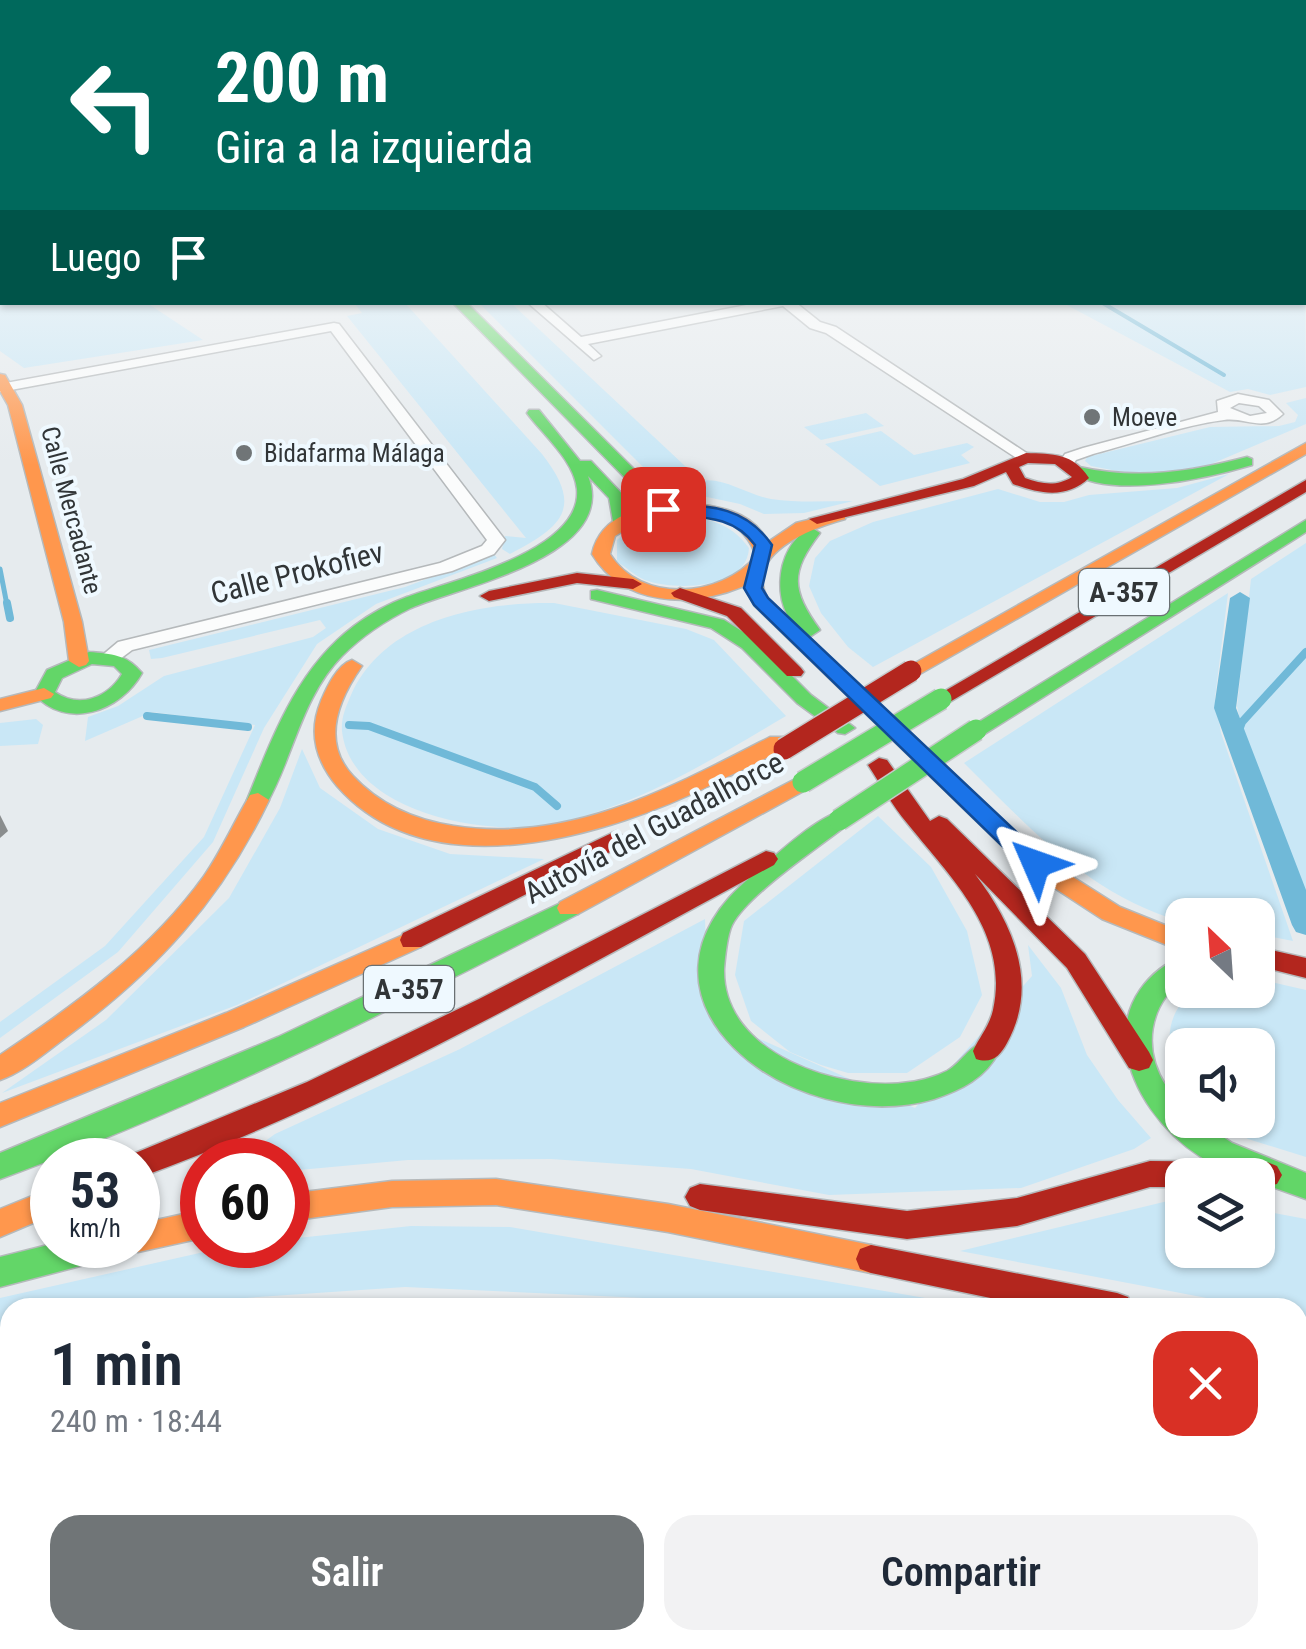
<!DOCTYPE html>
<html lang="es">
<meta charset="utf-8">
<style>
body{margin:0;font-family:"Roboto Condensed",sans-serif;background:#f2f2f3;color:#1f2937;height:100vh;display:flex;flex-direction:column;font-size:38px;white-space:nowrap}
*{box-sizing:border-box;margin:0}
p{font-size:32px;color:#747a83}
.icon{flex:none;width:55px;height:55px;fill:none;stroke:currentColor;stroke-width:2;stroke-linecap:round;stroke-linejoin:round}
.map{position:relative;flex:1;overflow:hidden}
.details{position:absolute;left:0px;top:1298px;width:1308px;height:352px;display:flex;flex-direction:column;background:#fff;border-radius:30px 30px 0 0;box-shadow:0 2px 8px #0004}
.details>*{flex:none}
.banner{position:absolute;left:0px;top:0px;width:1308px;height:305px;box-shadow:0 2px 8px #0004;background:#00695c;color:#fff;overflow:hidden}
.needle{width:65px;rotate:335deg}
.buttons{position:absolute;left:1165px;top:898px;display:grid;gap:20px}
.buttons a{display:grid;place-items:center;width:110px;height:110px;border-radius:20px;background:#fff;box-shadow:0 2px 8px #0004;font-size:50px}
.speed{position:absolute;left:30px;top:1138px;display:flex;gap:20px;font-size:50px;font-weight:700;text-align:center}
.speed>*{display:grid;place-content:center;width:130px;height:130px;border-radius:50%;background:#fff;box-shadow:0 2px 8px #0004;line-height:1}
.speed small{font-size:25px;font-weight:400}
.speed .limit{border:15px solid #d22;background:#fff;color:#111}
.pin{position:absolute;display:grid;place-items:center;width:85px;height:85px;color:#fff;margin:-42px;border-radius:20px;box-shadow:0 5px 15px #0006}
.me{position:absolute;width:110px;margin:-55px;rotate:313deg;stroke-linejoin:round;filter:drop-shadow(0 0 8px #0008)}
.turn{display:flex;align-items:center;gap:35px;height:210px;padding:0 50px;font-size:45px}
.turn .icon{width:130px;height:130px;stroke-width:2.5}
.turn b{display:block;font-size:70px;line-height:85px}
.then{display:flex;align-items:center;height:95px;padding:0 50px;background:#0003;gap:20px;font-size:38px}
.round{display:grid;place-items:center;flex:none;width:105px;height:105px;border-radius:30px;background:#f2f2f3}
.summary{display:flex;align-items:center;justify-content:space-between;height:170px;padding:0 50px}
h1{font-size:60px;font-weight:600;line-height:75px}
.button{display:flex;gap:20px;margin-top:auto;padding:20px 50px}
.button a{flex:1;height:115px;border-radius:30px;background:#707577;color:#fff;font-size:40px;font-weight:600;line-height:115px;text-align:center}
.button a+a{background:#f2f2f3;color:#1f2937}
.map>svg:first-child{display:block}
</style>
<div class="map">
<svg width="1306" height="1649" viewBox="0 0 1306 1649">
<rect width="100%" height="100%" fill="#e6ebee"/>
<g fill="#c9e7f6">
<polygon points="1305,265 1306,387 1270,395 1248,389 1230,392 1063,303 1305,302"/>
<polygon points="0,291 2,302 147,303 203,340 24,368 0,351"/>
<path d="M 354,303 L 405,303 L 542,454 C 584,508 563,526 510,554 L 502,549 L 505,536 L 526,538 L 347,316 L 362,313 Z"/>
<path d="M 479,303 L 511,303 L 701,481 C 722,476 748,495 771,499 C 798,503 826,501 853,501 L 804,513 L 764,514 L 740,504 L 674,490 L 657,481 Z"/>
<polygon points="1306,398 1306,424 1209,465 1143,476 1091,466 1085,461 1087,457 1210,427 1279,426 1295,422 1298,415 1286,403"/>
<polygon points="866,413 884,426 821,440 804,427"/>
<polygon points="881,431 914,455 967,443 974,447 961,455 970,463 880,486 825,444"/>
<polygon points="1229,474 873,667 848,647 821,613 809,586 815,558 830,541 873,522 998,489 1040,502 1064,502 1089,495 1177,488"/>
<path d="M 676,515 C 708,519 729,521 749,548 C 747,590 674,591 645,580 C 635,576 626,567 617,562 L 617,540 L 639,523 Z"/>
<polygon points="1306,543 1306,899 1242,730 1237,706 1251,579"/>
<polygon points="494,554 497,558 376,604 317,644 264,728 213,842 118,952 0,1038 0,1022 105,946 204,837 255,725 152,712 85,741 88,717 118,706 164,676 313,637 326,628 320,620 162,658 151,659 149,650 405,587"/>
<path d="M 1228,593 L 1215,698 L 1221,733 L 1293,941 L 1258,934 L 1258,915 L 1182,915 L 1182,922 C 1088,894 1032,830 964,763 Z"/>
<path d="M 554,603 L 686,629 L 714,640 L 786,716 C 711,760 639,806 552,824 C 487,837 351,813 342,731 C 341,717 346,707 351,695 C 384,620 480,602 554,603 Z"/>
<polygon points="36,719 43,725 38,744 0,746 0,723"/>
<polygon points="302,749 320,788 378,829 450,854 544,859 237,1005 2,1093 106,1020 229,898 280,808"/>
<polygon points="878,816 931,867 967,931 982,995 960,1037 907,1073 848,1073 821,1065 790,1052 751,1021 735,975 744,921"/>
<polygon points="705,919 708,1016 915,1108 1032,976 1028,945 1061,988 1087,1055 1118,1100 1151,1138 1134,1149 1021,1188 829,1195 691,1169 551,1159 408,1160 288,1171 288,1160 239,1160 275,1134 460,1049"/>
<path d="M 1258,979 L 1306,990 L 1306,1157 L 1248,1139 L 1219,1120 L 1258,1120 L 1258,1045 L 1182,1045 L 1182,1080 C 1163,1049 1164,1010 1197,990 L 1258,990 Z"/>
<polygon points="1172,1200 1182,1201 1182,1250 1258,1250 1258,1210 1306,1219 1306,1317 1298,1316 1298,1308 1254,1307 960,1251"/>
<polygon points="411,1226 510,1227 931,1299 935,1307 840,1307 405,1287 229,1299 203,1308 10,1308 10,1379 0,1384 0,1298 235,1245 288,1245 288,1239"/>
</g>
<g fill="none" stroke-linecap="round" stroke-linejoin="round">
<polyline stroke="#70b9d8" stroke-width="4" points="1101,302 1224,375"/>
<polyline stroke="#70b9d8" stroke-width="5" points="0,569 7,605"/>
<g stroke="#70b9d8" stroke-width="8">
<polyline points="7,603 10,618"/>
<polyline points="147,716 248,727"/>
<polyline points="349,725 369,726 535,787 557,806"/>
<polyline points="1236,738 1242,722 1306,652"/>
</g>
<polyline stroke="#70b9d8" stroke-width="11" points="1298,1443 1306,1444"/>
<polygon fill="#70b9d8" fill-rule="evenodd" points="1240,592 1250,598 1236,708 1306,890 1306,935 1296,932 1292,925 1214,708 1230,598"/>
<defs>
<g id="street">
<polygon points="2,282 2,290 0,291 0,283"/>
<polygon points="527,302 541,302 581,337 762,302 795,302 820,322 836,327 1034,458 1021,461 826,333 810,328 783,306 588,344 601,356 594,360"/>
<polygon points="334,323 339,324 505,540 494,554 452,571 132,650 116,662 102,662 99,658 118,642 440,563 482,546 487,540 331,331 0,392 0,384"/>
<path d="M 1238,394 L 1269,400 L 1283,414 C 1263,433 1246,417 1224,420 C 1181,425 1136,443 1093,454 L 1076,460 L 1072,466 L 1059,463 L 1065,454 L 1083,448 L 1218,412 L 1217,401 ZM 1239,403 L 1259,406 L 1267,413 L 1250,416 L 1230,408 Z"/>
</g>
<g id="fast">
<rect x="1305" y="250" width="1" height="7"/>
<polygon points="1305,294 1306,295 1306,303 1305,302"/>
<polygon points="452,302 466,302 650,485 686,505 686,511 674,511 638,491"/>
<path d="M 529,410 L 539,410 L 580,461 L 591,461 L 625,497 L 626,527 L 614,527 L 609,498 L 588,476 C 619,556 462,586 411,608 C 386,620 362,636 342,656 C 301,698 294,756 266,805 L 250,805 L 247,800 C 273,736 297,669 354,626 C 370,614 388,604 407,597 C 452,580 583,551 577,489 C 574,460 543,435 527,413 Z"/>
<path d="M 1247,457 L 1252,459 L 1252,465 C 1208,478 1111,500 1071,472 L 1079,467 C 1138,480 1190,472 1247,457 Z"/>
<polygon points="1306,520 1306,532 983,735 976,736 966,730"/>
<path d="M 812,528 L 820,533 C 790,572 791,590 820,630 L 811,636 C 768,620 772,544 812,528 Z"/>
<polygon points="597,590 724,620 756,640 811,695 855,728 845,734 838,733 797,703 742,648 711,628 591,599 591,591"/>
<path d="M 89,652 C 112,654 126,654 142,673 C 121,711 67,731 34,694 L 47,670 ZM 92,664 L 114,666 L 122,674 C 108,698 79,709 55,692 L 62,678 Z"/>
<path d="M 839,812 L 847,815 L 850,820 L 847,825 C 819,847 747,895 732,925 C 727,936 725,957 724,969 C 722,1055 842,1093 910,1082 C 921,1081 937,1076 947,1071 C 965,1061 973,1036 996,1043 L 999,1051 C 986,1078 961,1090 934,1099 C 794,1140 603,998 753,875 C 774,857 813,820 839,812 Z"/>
<path d="M 569,899 L 578,902 L 581,908 L 578,914 C 390,1011 199,1106 0,1179 L 0,1153 L 278,1037 Z"/>
<path d="M 1182,957 L 1182,980 C 1149,1006 1142,1049 1166,1086 C 1174,1099 1182,1104 1182,1120 L 1198,1120 L 1232,1143 L 1306,1173 L 1306,1199 L 1258,1182 L 1258,1175 C 1181,1175 1090,1062 1140,990 C 1150,976 1165,963 1182,957 Z"/>
<polygon points="52,1244 52,1245 122,1245 118,1255 107,1259 0,1287 0,1257"/>
<polygon points="1298,1328 1306,1330 1306,1362 1298,1360"/>
</g>
<g id="slow">
<polygon points="0,374 5,375 22,405 82,622 89,661 86,665 79,667 69,661 64,622 8,405 0,391"/>
<polygon points="1306,443 1306,454 918,675 904,675 901,671"/>
<path d="M 682,503 C 715,505 752,510 768,542 L 796,523 L 845,511 L 845,519 C 812,528 742,554 768,599 L 1043,858 L 1120,907 L 1182,932 L 1182,951 L 1102,919 L 1027,870 L 755,606 L 744,586 C 691,608 624,607 592,554 C 601,512 645,506 682,503 ZM 682,513 C 717,515 744,521 756,556 C 721,598 641,604 610,554 L 615,536 L 645,518 Z"/>
<path d="M 352,660 L 362,666 C 338,700 321,742 353,776 C 380,805 415,820 454,826 C 568,844 671,788 770,737 L 784,737 L 787,742 C 771,760 737,771 715,783 C 610,835 430,892 337,786 C 316,761 308,732 321,701 C 327,687 337,665 352,660 Z"/>
<polygon points="44,688 54,694 51,698 0,711 0,699"/>
<polygon points="803,775 811,777 814,782 811,787 578,914 560,914 557,908 560,902"/>
<path d="M 258,793 L 269,800 C 220,902 156,971 65,1038 C 45,1053 23,1072 0,1080 L 0,1055 C 75,1005 151,950 204,876 C 222,850 234,822 250,795 Z"/>
<polygon points="412,931 421,933 424,940 421,947 244,1027 0,1127 0,1103 226,1013"/>
<polygon points="496,1179 668,1204 871,1245 882,1249 886,1259 882,1269 871,1273 668,1232 496,1205 392,1207 288,1221 288,1194 392,1181"/>
<polygon points="52,1188 52,1215 0,1237 0,1209"/>
<polygon points="202,1210 202,1238 138,1252 127,1248 126,1245 138,1245 138,1224"/>
</g>
<g id="jam">
<path d="M 1026,453 C 1053,454 1073,453 1089,478 C 1067,499 1040,494 1013,484 L 1006,472 L 974,486 L 817,524 L 809,519 L 963,479 ZM 1028,463 L 1055,464 L 1072,477 C 1056,487 1042,484 1025,478 L 1019,467 Z"/>
<polygon points="1306,480 1306,492 948,703 941,705 931,699"/>
<polygon points="577,573 633,579 642,584 633,589 577,583 489,601 480,596 489,591"/>
<polygon points="680,588 741,608 801,668 804,672 801,676 787,676 727,616 674,597 671,593"/>
<path d="M 879,758 L 887,760 L 930,821 L 939,816 L 947,819 L 1085,954 L 1149,1052 L 1153,1060 L 1149,1068 L 1139,1071 L 1129,1068 L 1067,968 L 975,874 C 1012,923 1040,983 1007,1043 C 1000,1056 992,1064 976,1059 L 973,1051 C 980,1036 989,1027 993,1010 C 1010,933 951,878 907,823 C 892,805 881,785 868,765 Z"/>
<polygon points="616,831 627,839 624,845 421,947 403,947 400,940 403,933"/>
<path d="M 766,851 L 774,853 L 778,859 L 774,865 C 567,976 360,1097 138,1178 L 138,1160 L 126,1160 L 128,1156 L 307,1082 L 479,999 Z"/>
<polygon points="1258,947 1306,958 1306,978 1258,966"/>
<polygon points="1150,1161 1267,1162 1277,1166 1282,1175 1277,1184 1258,1188 1258,1175 1182,1175 1182,1187 1150,1187 1017,1226 907,1239 700,1210 690,1206 685,1197 690,1188 700,1184 907,1211 1017,1198"/>
<polygon points="871,1245 1117,1293 1128,1297 1133,1308 1039,1308 871,1273 860,1269 856,1259 860,1249"/>
</g>
</defs>
<use href="#street" stroke="#b5b9bb" stroke-width="3"/>
<use href="#fast" stroke="#b5b9bb" stroke-width="3"/>
<use href="#slow" stroke="#b5b9bb" stroke-width="3"/>
<use href="#jam" stroke="#b5b9bb" stroke-width="3"/>
<use href="#street" fill="#fbfcfc" fill-rule="evenodd"/>
<use href="#fast" fill="#63d668" fill-rule="evenodd"/>
<use href="#slow" fill="#ff974d" fill-rule="evenodd"/>
<use href="#jam" fill="#b3261e" fill-rule="evenodd"/>
<defs>
<g id="fast-bridge">
<polyline points="803,782 941,699"/>
<polyline points="839,820 976,730"/>
</g>
<polyline id="jam-bridge" points="784,749 911,671"/>
</defs>
<use href="#fast-bridge" stroke="#c5c8c9" stroke-width="24" stroke-linecap="butt"/>
<use href="#jam-bridge" stroke="#c5c8c9" stroke-width="24" stroke-linecap="butt"/>
<use href="#fast-bridge" stroke="#63d668" stroke-width="21"/>
<use href="#jam-bridge" stroke="#b3261e" stroke-width="21"/>
</g>
<polygon fill="#8a8d8e" points="0,815 8,831 0,838"/>
<polygon fill="#c5c9cb" stroke="#8a8d8e" stroke-width="2.5" points="959,1640 1265,1640 1272,1649 946,1649"/>
<linearGradient id="sky" x2="0" y2="1"><stop stop-color="#78b6e2"/><stop offset="0.5" stop-color="#f4f6f7"/><stop offset="1" stop-color="#f4f6f7" stop-opacity="0"/></linearGradient>
<rect width="1306" height="465" fill="url(#sky)"/>
<path fill="#1a73e8" stroke="#114b97" stroke-width="2.5" d="M 663,504 C 709,506 744,505 772,545 L 762,588 L 768,598 L 1044,858 L 1047,864 L 1044,870 L 1027,870 L 754,605 L 744,588 L 755,545 C 730,511 694,519 657,513 L 657,505 Z"/>
<g fill="#707577" stroke="#eff9ff" stroke-width="4">
<circle cx="1092" cy="417" r="10"/>
<circle cx="244" cy="453" r="10"/>
</g>
<g text-anchor="middle" stroke-width="8" stroke-linejoin="round" paint-order="stroke">
<g font-size="25" fill="#313537" stroke="#eff9ff" text-anchor="start">
<text x="1112" y="426">Moeve</text>
<text x="264" y="462">Bidafarma Málaga</text>
</g>
<g font-size="25" fill="#313537" stroke="#eff9ff">
<text transform="translate(72 510) rotate(75)" y="9">Calle Mercadante</text>
</g>
<g fill="#eff9ff" stroke="#6a7073" stroke-width="2.5">
<rect x="1079" y="569" width="90" height="46" rx="8"/>
<rect x="364" y="966" width="90" height="46" rx="8"/>
</g>
<g font-size="28" font-weight="bold" fill="#313537">
<text x="1124" y="602">A-357</text>
<text x="409" y="999">A-357</text>
</g>
<g font-size="30" fill="#313537" stroke="#eff9ff">
<text transform="translate(297 573) rotate(-14)" y="10">Calle Prokofiev</text>
<text transform="translate(654 828) rotate(-28)" y="10">Autovía del Guadalhorce</text>
</g>
</g>
</svg>
<div class="buttons">
<a><svg class="needle" viewBox="-14 -14 28 28"><path d="M0-13l5 13h-10z" fill="#e53935"/><path d="M0 13l5-13h-10z" fill="#747a83"/></svg></a>
<a><svg class="icon" aria-label="sound" viewBox="0 0 24 24"><path d="M4 9h4l5-4v14l-5-4H4zM17 9q2 3 0 6"/></svg></a>
<a><svg class="icon" aria-label="layers" viewBox="0 0 24 24"><path d="M12 4l9 5-9 5-9-5zM3 14l9 5 9-5"/></svg></a>
</div>
<div class="speed"><div>53<small>km/h</small></div><div class="limit">60</div></div>
<div class="pin" style="left:663px;top:509px;background:#d93025"><svg class="icon" aria-label="arrive" viewBox="0 0 24 24"><path d="M6 21V4h12l-3 4 3 4H6"/></svg></div>
<svg class="me" style="left:1036px;top:864px" viewBox="-20 -20 40 40"><path d="M0-17L14 15 0 8-14 15z" fill="#1a73e8" stroke="#fff" stroke-width="4"/></svg>
<div class="banner">
<div class="turn"><svg class="icon" aria-label="left" viewBox="0 0 24 24"><path d="M17 20v-9H6M10 6l-5 5 5 5"/></svg><div><b>200 m</b>Gira a la izquierda</div></div>
<div class="then">Luego<svg class="icon" aria-label="arrive" viewBox="0 0 24 24"><path d="M6 21V4h12l-3 4 3 4H6"/></svg></div>
</div>
<section class="details">
<div class="summary"><div><h1>1 min</h1><p>240 m · 18:44</p></div><a class="round" style="background:#d93025;color:#fff"><svg class="icon" aria-label="close" viewBox="0 0 24 24"><path d="M6 6l12 12M18 6L6 18"/></svg></a></div>
<div class="button"><a>Salir</a><a>Compartir</a></div>
</section>
</div>
